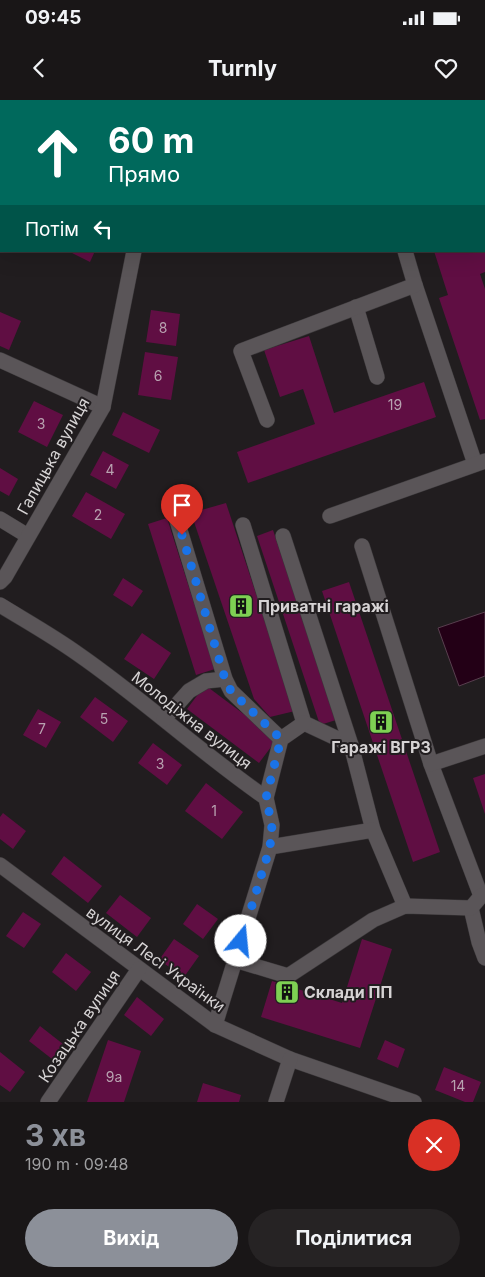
<!DOCTYPE html>
<html lang="uk">
<meta charset="utf-8">
<style>
body{margin:0;font-family:Inter,sans-serif;background:#262324;color:#f1f3f6;height:100vh;display:flex;flex-direction:column;font-size:19px;white-space:nowrap}
*{box-sizing:border-box;margin:0}
p{font-size:16px;color:#9f9fa1}
.icon{flex:none;width:28px;height:28px;fill:none;stroke:currentColor;stroke-width:2;stroke-linecap:round;stroke-linejoin:round}
.map{position:relative;height:1002px;overflow:hidden}
.details{display:flex;flex-direction:column;background:#191617;flex:1}
.details>*{flex:none}
.banner{position:absolute;left:0px;top:0px;width:485px;height:152px;box-shadow:0 5px 20px #0002,0 0 0 1px #373536;background:#00695c;color:#fff;overflow:hidden}
.pin{position:absolute;display:grid;place-items:center;width:42px;height:42px;color:#fff;margin:-51px -21px;border-radius:50% 50% 50% 0;rotate:-45deg;box-shadow:0 0 5px #0007}
.pin .icon{rotate:45deg}
.me{position:absolute;width:55px;margin:-28px;rotate:17deg;stroke-linejoin:round;filter:drop-shadow(0 0 4px #0008)}
.turn{display:flex;align-items:center;gap:18px;height:105px;padding:0 25px;font-size:22px}
.turn .icon{width:65px;height:65px;stroke-width:2.5}
.turn b{display:block;font-size:35px;line-height:42px}
.then{display:flex;align-items:center;height:48px;padding:0 25px;background:#0003;gap:10px;font-size:19px}
.round{display:grid;place-items:center;flex:none;width:52px;height:52px;border-radius:26px;background:#262324}
.summary{display:flex;align-items:center;justify-content:space-between;height:85px;padding:0 25px}
h1{font-size:30px;font-weight:700;line-height:38px;color:#8c9099}
.primary-button{display:flex;gap:10px;margin-top:auto;padding:10px 25px}
.primary-button a{flex:1;height:58px;border-radius:30px;background:#8c9099;color:#fff;font-size:20px;font-weight:700;line-height:58px;text-align:center}
.primary-button a+a{background:#262324;color:#f1f3f6}
.status{display:flex;justify-content:space-between;align-items:center;height:35px;padding:0 25px;background:#191617;direction:ltr}
.status svg{height:14px;fill:currentColor}
header{display:flex;justify-content:space-between;align-items:center;height:65px;padding:0 25px;background:#191617;font-size:22px;font-weight:700}
.map>svg:first-child{display:block}
</style>
<div class="status"><b>09:45</b><svg viewBox="0 0 49 12"><path d="M0 12V9h3v3zM5 12V6h3v6zM10 12V3h3v9zM15 12V0h3v12zM26 1h20v11H26zM47 4h2v5h-2z"/></svg></div>
<header><svg class="icon" aria-label="back" viewBox="0 0 24 24"><path d="M15 5l-7 7 7 7"/></svg>Turnly<svg class="icon" aria-label="heart" viewBox="0 0 24 24"><path d="M12 20l-8-8c-3-5 5-10 8-4 3-6 11-1 8 4z"/></svg></header>
<div class="map">
<svg width="485" height="1002" viewBox="0 0 485 1002">
<rect width="100%" height="100%" fill="#211d1f"/>
<polygon fill="#230016" stroke="#593f4f" points="485,512 485,576 459,586 438,528"/>
<g fill="#600e43">
<polygon points="68,151 95,151 90,162"/>
<polygon points="434,151 485,151 485,172 480,174 485,189 485,319 480,320 439,198 448,195"/>
<polygon points="151,210 180,214 176,246 146,242"/>
<polygon points="0,212 21,221 9,250 0,246"/>
<polygon points="309,236 334,313 424,282 436,317 248,383 237,352 315,324 303,289 280,297 264,250"/>
<polygon points="145,252 178,257 171,300 138,295"/>
<polygon points="34,301 63,315 47,347 18,332"/>
<polygon points="123,312 160,330 149,353 112,335"/>
<polygon points="103,351 129,365 116,389 90,375"/>
<polygon points="0,368 18,379 9,396 0,391"/>
<polygon points="86,392 125,414 111,439 72,416"/>
<polygon points="226,403 295,611 270,617 254,599 191,413"/>
<polygon points="167,418 215,569 196,575 148,424"/>
<polygon points="273,430 336,620 320,625 257,436"/>
<polygon points="123,478 143,491 132,507 113,495"/>
<polygon points="349,482 440,752 413,762 322,491"/>
<polygon points="142,533 171,553 154,579 124,559"/>
<polygon points="205,585 277,639 259,663 187,609"/>
<polygon points="95,597 128,621 113,642 80,617"/>
<polygon points="38,609 61,622 46,648 23,635"/>
<polygon points="153,643 182,665 167,685 138,663"/>
<polygon points="485,674 485,714 473,678"/>
<polygon points="206,683 243,712 222,739 185,711"/>
<polygon points="3,713 26,731 13,749 0,739 0,717"/>
<polygon points="64,756 102,786 88,803 51,774"/>
<polygon points="120,795 151,818 137,837 106,813"/>
<polygon points="197,804 218,819 203,839 183,824"/>
<polygon points="23,812 41,824 24,848 6,836"/>
<polygon points="174,839 199,856 184,877 159,860"/>
<polygon points="362,839 392,849 360,948 261,917 272,881 342,903"/>
<polygon points="66,853 91,872 76,891 52,872"/>
<polygon points="137,897 164,919 151,936 124,915"/>
<polygon points="40,926 63,944 52,959 29,941"/>
<polygon points="108,940 141,951 124,1002 87,1002"/>
<polygon points="385,940 405,949 398,968 377,959"/>
<polygon points="0,952 25,972 10,992 0,985"/>
<polygon points="444,967 481,982 473,1002 465,1002 435,990"/>
<polygon points="203,983 241,995 239,1002 197,1002"/>
</g>
<g fill="none" stroke-linecap="round" stroke-linejoin="round">
<defs>
<g id="minor">
<polyline points="359,0 359,1"/>
<polyline points="184,1 185,0"/>
<polyline points="0,26 1,27"/>
<polyline points="405,151 415,185 475,364"/>
<polyline points="356,207 377,277"/>
<polyline points="0,260 103,307"/>
<polyline points="267,320 241,251 415,185"/>
<polyline points="330,416 485,361"/>
<polyline points="176,417 225,579 231,591 281,639"/>
<polyline points="0,419 28,436"/>
<polyline points="243,425 304,623 351,645 373,730"/>
<polyline points="283,436 351,645"/>
<polyline points="362,446 431,664 481,796"/>
<polyline points="0,482 5,477 103,307 134,151"/>
<path d="M 0,505 C 26,521 53,536 78,554 C 143,599 201,653 266,698 L 272,725 L 270,747 L 215,925"/>
<polyline points="164,619 189,591 206,581 225,579"/>
<polyline points="431,664 485,646"/>
<polyline points="266,698 281,639 304,623"/>
<polyline points="270,747 373,730 405,806"/>
<polyline points="0,765 215,925 290,959 414,1002"/>
<polyline points="471,808 479,842 485,858"/>
<polyline points="235,860 288,876 373,820 405,806 471,808 481,796 485,794"/>
<polyline points="48,1002 139,869"/>
<polyline points="276,1002 290,959"/>
</g>
</defs>
<use href="#minor" stroke="#3b383a" stroke-width="16"/>
<use href="#minor" stroke="#5a5558" stroke-width="15"/>
</g>
<g fill="none" stroke-linecap="round" stroke-linejoin="round">
<polyline stroke="#1a73e8" stroke-width="9" stroke-dasharray="0 16.2" points="182,435 225,579 231,591 281,639 266,698 272,725 270,747 241,841"/>
</g>
<defs>
<symbol id="building-square" viewBox="-11 -11 22 22"><rect x="-9" y="-9" width="18" height="18" rx="4" fill="#7ed053" stroke="#211d1f"/><path d="M-4-6H4V6H1V3H-1V6H-4ZM-2.5-4.3h1.7v1.8h-1.7ZM.8-4.3h1.7v1.8H.8ZM-2.5-1h1.7V.8h-1.7ZM.8-1h1.7V.8H.8Z" fill="#111"/></symbol>
</defs>
<g fill-rule="evenodd">
<use href="#building-square" x="227" y="492" width="28" height="28"/>
<use href="#building-square" x="367" y="608" width="28" height="28"/>
<use href="#building-square" x="273" y="878" width="28" height="28"/>
</g>
<g text-anchor="middle" stroke-width="4" stroke-linejoin="round" paint-order="stroke">
<g font-size="14" fill="#b8a2b0">
<text x="163" y="233">8</text>
<text x="158" y="281">6</text>
<text x="395" y="310">19</text>
<text x="41" y="329">3</text>
<text x="110" y="375">4</text>
<text x="98" y="420">2</text>
<text x="104" y="624">5</text>
<text x="42" y="634">7</text>
<text x="160" y="669">3</text>
<text x="214" y="716">1</text>
<text x="114" y="982">9а</text>
<text x="458" y="991">14</text>
</g>
<g font-size="16" fill="#d6d3d4" stroke="#211d1f">
<text transform="translate(53 356) rotate(-61)" y="6">Галицька вулиця</text>
<text transform="translate(192 620) rotate(38)" y="6">Молодіжна вулиця</text>
<text transform="translate(156 859) rotate(36)" y="6">вулиця Лесі Українки</text>
<text transform="translate(79 926) rotate(-56)" y="6">Козацька вулиця</text>
</g>
<g font-size="16" font-weight="bold" fill="#d6d3d4" stroke="#211d1f" text-anchor="start">
<text x="258" y="512">Приватні гаражі</text>
<text x="381" y="653" text-anchor="middle">Гаражі ВГРЗ</text>
<text x="304" y="898">Склади ПП</text>
</g>
</g>
</svg>
<div class="pin" style="left:182px;top:435px;background:#d93025"><svg class="icon" aria-label="arrive" viewBox="0 0 24 24"><path d="M6 21V4h12l-3 4 3 4H6"/></svg></div>
<svg class="me" style="left:241px;top:841px" viewBox="-20 -20 40 40"><circle r="19" fill="#fff"/><path d="M0-13L10 11 0 6-10 11z" fill="#1a73e8"/></svg>
<div class="banner">
<div class="turn"><svg class="icon" aria-label="ahead" viewBox="0 0 24 24"><path d="M12 20V5M6 11l6-6 6 6"/></svg><div><b>60 m</b>Прямо</div></div>
<div class="then">Потім<svg class="icon" aria-label="left" viewBox="0 0 24 24"><path d="M17 20v-9H6M10 6l-5 5 5 5"/></svg></div>
</div>
</div>
<section class="details">
<div class="summary"><div><h1>3 хв</h1><p>190 m · 09:48</p></div><a class="round" style="background:#d93025;color:#fff"><svg class="icon" aria-label="close" viewBox="0 0 24 24"><path d="M6 6l12 12M18 6L6 18"/></svg></a></div>
<div class="primary-button"><a>Вихід</a><a>Поділитися</a></div>
</section>
